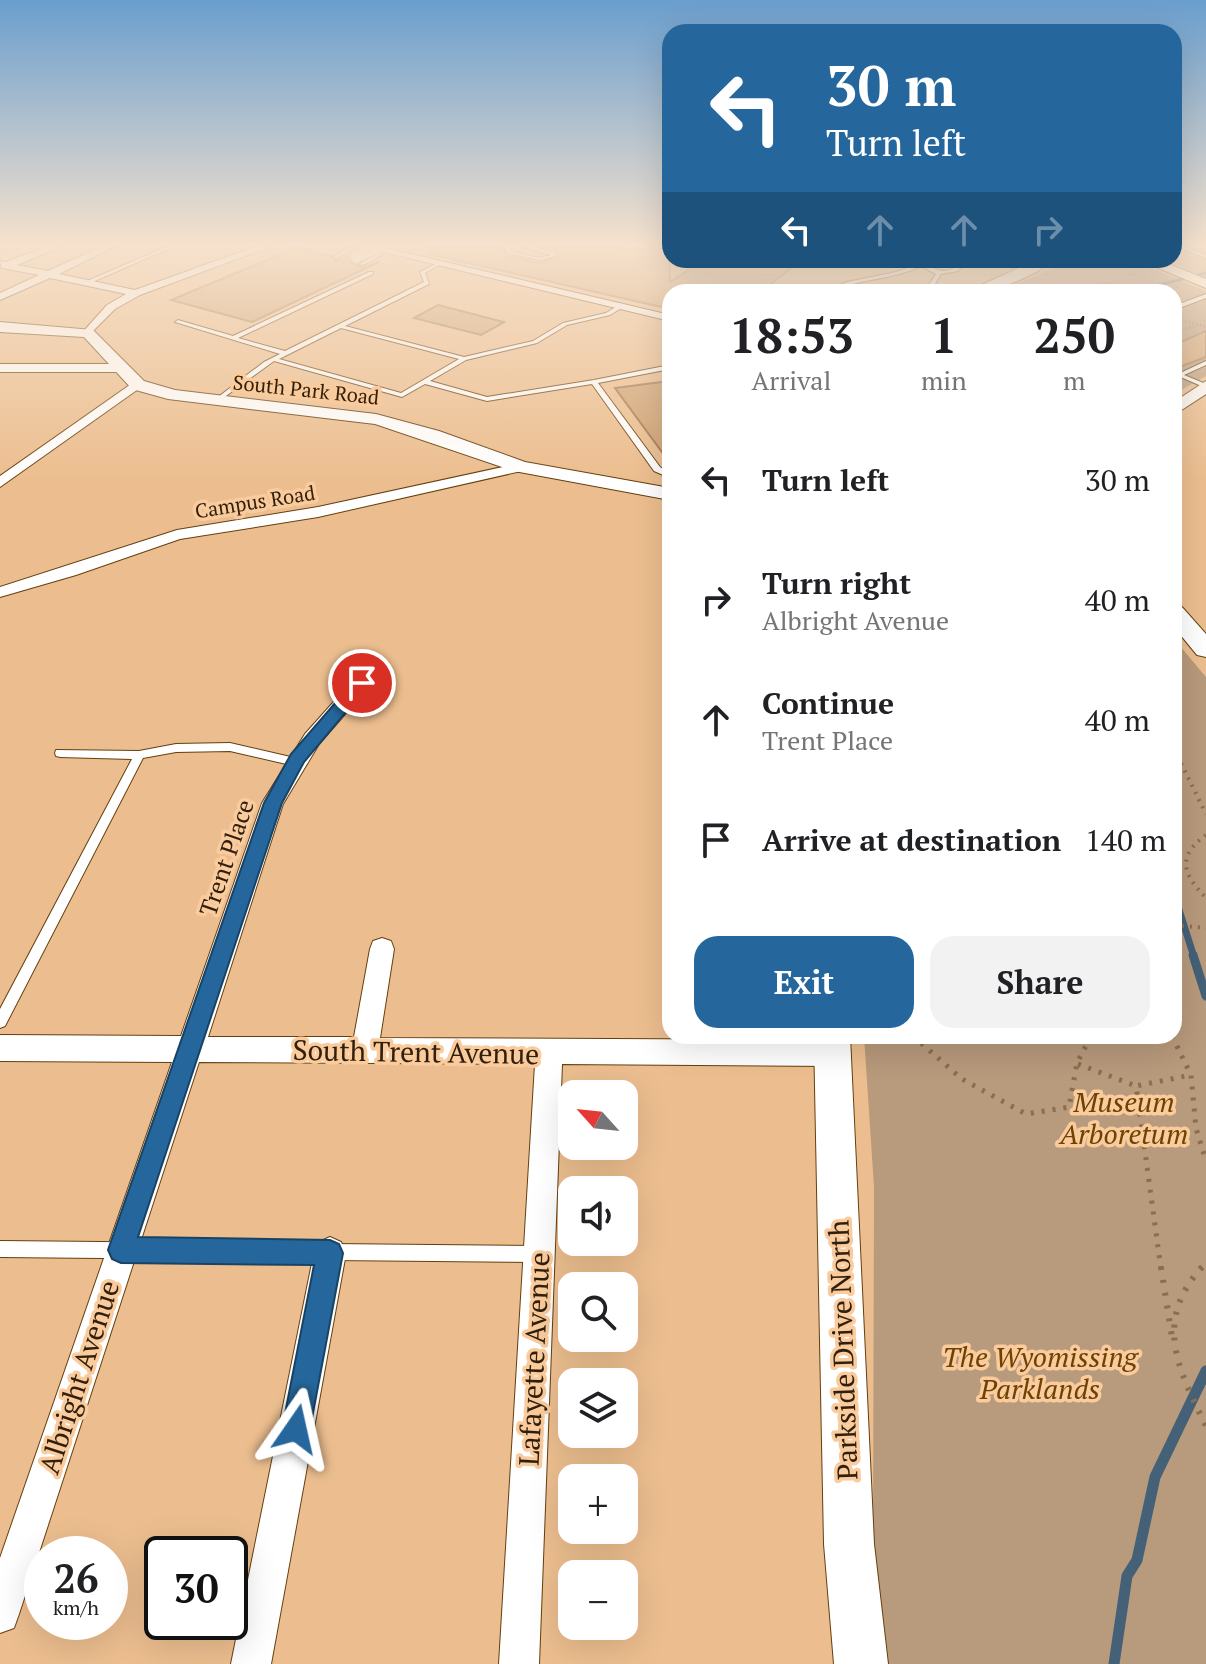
<!DOCTYPE html>
<meta charset="utf-8">
<style>
body{margin:0;font-family:"PT Serif",serif;background:#f2f2f2;color:#202124;height:100vh;display:flex;flex-direction:column;font-size:30px;white-space:nowrap}
*{box-sizing:border-box;margin:0}
p{font-size:26px;color:#757577}
.icon{flex:none;width:44px;height:44px;fill:none;stroke:currentColor;stroke-width:2;stroke-linecap:round;stroke-linejoin:round}
.map{position:relative;flex:1;overflow:hidden}
.details{position:absolute;left:662px;top:284px;width:520px;height:760px;display:flex;flex-direction:column;background:#fff;border-radius:24px;box-shadow:0 8px 32px #0002}
.details>*{flex:none}
.hud{position:absolute;left:662px;top:24px;width:520px;height:244px;border-radius:24px;box-shadow:0 8px 32px #0002;background:#25679c;color:#fff;overflow:hidden}
.needle{width:52px;rotate:297deg}
.tools{position:absolute;left:558px;top:1080px;display:grid;gap:16px}
.tools a{display:grid;place-items:center;width:80px;height:80px;border-radius:16px;background:#fff;box-shadow:0 8px 32px #0002;font-size:40px}
.speed{position:absolute;left:24px;top:1536px;display:flex;gap:16px;font-size:40px;font-weight:700;text-align:center}
.speed>*{display:grid;place-content:center;width:104px;height:104px;border-radius:50%;background:#fff;box-shadow:0 8px 32px #0002;line-height:1}
.speed small{font-size:20px;font-weight:400}
.speed .limit{border:4px solid #111;border-radius:12px;background:#fff;color:#111}
.pin{position:absolute;display:grid;place-items:center;width:68px;height:68px;color:#fff;margin:-34px;border:4px solid #fff;border-radius:50%;box-shadow:0 2px 8px #0007}
.me{position:absolute;width:88px;margin:-44px;rotate:11deg;stroke-linejoin:round;filter:drop-shadow(0 0 6px #0008)}
.turn{display:flex;align-items:center;gap:28px;height:168px;padding:0 32px;font-size:36px}
.turn .icon{width:104px;height:104px;stroke-width:2.5}
.turn b{display:block;font-size:56px;line-height:68px}
.lanes{display:flex;align-items:center;height:76px;padding:0 32px;background:#0003;justify-content:center;gap:40px;direction:ltr}
.lanes .off{opacity:.35}
.eta{display:flex;justify-content:space-evenly;align-items:center;height:136px;text-align:center}
.eta b{font-size:48px;font-weight:700;line-height:56px}
.primary-button{display:flex;gap:16px;margin-top:auto;padding:16px 32px}
.primary-button a{flex:1;height:92px;border-radius:24px;background:#25679c;color:#fff;font-size:32px;font-weight:700;line-height:92px;text-align:center}
.primary-button a+a{background:#f2f2f2;color:#202124}
ul{padding:0;list-style:none}
li{display:flex;align-items:center;gap:24px;height:120px;padding:0 32px}
li div{flex:1}
li b{display:block;font-size:30px}
li em{font-style:normal}
.map>svg:first-child{display:block}
</style>
<div class="map">
<svg width="1206" height="1664" viewBox="0 0 1206 1664">
<rect width="100%" height="100%" fill="#ecbe8f"/>
<g fill="#b89a7c">
<polygon points="1174,246 1206,246 1206,280 1156,260 1174,260"/>
<polygon points="1067,260 1131,260 1206,291 1206,376 1174,394 1174,292 994,292 1035,277"/>
<polygon points="1174,639 1206,677 1206,1664 885,1664 873,1545 874,1187 864,1036 1174,1036"/>
</g>
<g fill="none" stroke-linecap="round" stroke-linejoin="round">
<polyline stroke="#446178" stroke-width="3" points="1104,292 1135,291 1206,273"/>
<polyline stroke="#446178" stroke-width="7" points="1174,894 1194,957"/>
<polyline stroke="#446178" stroke-width="9" points="1193,955 1206,996"/>
<polyline stroke="#446178" stroke-width="11" points="1114,1664 1127,1576 1137,1560 1155,1477 1206,1371"/>
</g>
<g fill="#d0a272" stroke="#a3784b" stroke-width="2">
<polygon points="430,246 502,246 506,256 539,263 559,257 555,249 543,246 612,246 641,252 651,246 670,246 670,282 704,260 801,260 761,292 670,292 670,309 429,254"/>
<polygon points="296,248 331,256 336,261 349,257 352,263 362,268 379,262 252,322 171,300"/>
<polygon points="438,305 504,322 481,335 414,318"/>
<polygon points="1206,331 1206,357 1174,369 1174,345"/>
<polygon points="670,381 670,463 615,388"/>
</g>
<g fill="none" stroke-linecap="round" stroke-linejoin="round">
<defs>
<g id="lane">
<polygon points="168,246 175,246 90,283 85,282"/>
<polygon points="353,246 359,246 337,258 333,257"/>
<polygon points="509,246 511,251 540,258 551,255 521,246 530,246 554,252 556,256 540,260 507,253 505,247"/>
<polygon points="1176,246 1183,246 1206,255 1206,258"/>
<polygon points="385,250 389,251 363,265 359,264"/>
<path d="M 963,260 L 968,260 L 958,271 L 941,274 L 930,292 L 924,292 L 936,274 L 921,266 C 899,277 876,278 853,284 C 843,286 833,292 822,292 L 847,282 L 896,272 L 921,263 C 940,271 947,277 963,260 Z"/>
<path d="M 439,262 L 441,264 L 425,273 L 429,284 L 345,326 L 464,357 L 533,341 L 563,323 L 606,313 L 619,305 L 623,305 L 623,307 L 610,315 L 567,325 L 537,343 L 466,360 L 430,381 L 487,397 L 594,380 L 670,365 L 670,369 L 598,383 L 660,467 L 670,473 L 670,478 L 654,471 L 592,384 L 487,401 L 425,384 L 402,397 L 274,361 L 215,404 L 213,403 L 213,401 L 264,362 L 280,354 L 175,322 L 178,320 L 233,336 L 369,272 L 373,272 L 373,274 L 238,338 L 285,351 L 424,282 L 420,272 ZM 341,328 L 459,359 L 401,393 L 279,359 Z"/>
<polygon points="1206,294 1206,298 1174,310 1174,306"/>
<polygon points="1206,361 1206,365 1184,375 1206,384 1206,388 1176,375"/>
<polygon points="230,743 295,758 300,762 295,766 230,751 176,752 143,758 5,1026 0,1028 0,1009 132,759 60,757 56,756 55,753 56,750 139,751 176,744"/>
<polygon points="0,1241 538,1246 543,1249 546,1254 543,1259 538,1262 0,1257"/>
</g>
<g id="street">
<polygon points="0,246 8,246 0,250"/>
<polygon points="48,246 62,246 17,265 48,271 103,246 116,246 59,274 135,290 257,246 272,246 140,295 115,309 88,336 82,333 107,305 126,294 50,278 0,300 0,293 39,275 2,268 0,261 6,262"/>
<polygon points="359,246 377,246 670,315 670,321"/>
<polygon points="0,364 122,364 128,368 122,372 0,372"/>
<polygon points="134,382 144,385 0,487 0,476"/>
<polygon points="521,463 526,464 526,470 318,517 180,539 76,575 0,597 0,587 177,530 318,507"/>
<polygon points="378,658 385,660 387,664 385,668 319,744 283,804 208,1037 354,1037 370,949 373,941 382,938 391,941 394,949 380,1038 832,1040 841,1044 845,1053 841,1062 832,1066 562,1064 539,1664 499,1664 535,1064 199,1062 19,1614 14,1628 0,1633 0,1558 172,1062 0,1061 0,1035 181,1036 262,803 305,734 371,660"/>
<polygon points="330,1237 341,1242 346,1253 271,1664 231,1664 314,1253 319,1242"/>
</g>
<g id="secondary">
<path d="M 1036,260 L 1053,260 C 1031,279 994,292 966,292 Z"/>
<polygon points="1139,260 1158,260 1206,279 1206,288"/>
<polygon points="0,322 93,330 144,381 175,390 376,414 439,431 525,462 670,488 670,500 514,471 375,424 168,399 132,389 84,337 0,332"/>
<polygon points="1206,381 1206,394 1174,415 1174,402"/>
<polygon points="1174,605 1182,607 1206,634 1206,657 1197,655 1174,627"/>
<polygon points="814,1036 850,1036 874,1544 888,1664 834,1664 824,1544"/>
</g>
</defs>
<use href="#lane" stroke="#653f0e" stroke-width="2"/>
<use href="#street" stroke="#653f0e" stroke-width="2"/>
<use href="#secondary" stroke="#653f0e" stroke-width="2"/>
<g stroke="#8c6d4c" stroke-width="2" stroke-dasharray="1 3" stroke-linecap="butt">
<polyline points="1028,290 1116,282 1135,274 1106,260"/>
<polyline points="1069,290 1077,291"/>
<polyline points="1165,292 1177,287"/>
<polyline points="1174,327 1187,321 1206,327"/>
<polyline points="1174,332 1198,325"/>
</g>
<g stroke="#8c6d4c" stroke-width="4" stroke-dasharray="2 6" stroke-linecap="butt">
<polyline points="1174,749 1206,814"/>
<path d="M 1206,835 C 1176,857 1183,874 1206,898"/>
<polyline points="1174,925 1206,928"/>
</g>
<g stroke="#8c6d4c" stroke-width="5" stroke-dasharray="3 8" stroke-linecap="butt">
<polyline points="913,1036 962,1079 1026,1114 1069,1107 1077,1063 1091,1036"/>
<polyline points="1172,1036 1191,1075 1196,1128 1206,1161"/>
<polyline points="1078,1064 1136,1086"/>
<polyline points="1161,1269 1136,1086 1191,1075"/>
<polyline points="1200,1269 1206,1263"/>
</g>
<g stroke="#8c6d4c" stroke-width="6" stroke-dasharray="3 10" stroke-linecap="butt">
<polyline points="1161,1267 1172,1337"/>
<path d="M 1202,1267 C 1153,1321 1178,1369 1206,1426"/>
</g>
<use href="#lane" fill="#fff" fill-rule="evenodd"/>
<use href="#street" fill="#fff" fill-rule="evenodd"/>
<use href="#secondary" fill="#fff" fill-rule="evenodd"/>
<defs>
<polyline id="street-bridge" points="357,257 381,246"/>
</defs>
<use href="#street-bridge" stroke="#653f0e" stroke-width="12" stroke-linecap="butt"/>
<use href="#street-bridge" stroke="#fff" stroke-width="11"/>
</g>
<linearGradient id="sky" x2="0" y2="1"><stop stop-color="#6a9ece"/><stop offset="0.51" stop-color="#f6e2cd"/><stop offset="1" stop-color="#f6e2cd" stop-opacity="0"/></linearGradient>
<rect width="1206" height="479" fill="url(#sky)"/>
<polygon fill="#25679c" stroke="#184365" stroke-width="2" points="362,678 369,683 367,687 304,762 282,803 138,1237 330,1240 339,1244 343,1253 310,1429 306,1439 296,1443 286,1439 282,1429 314,1265 121,1263 112,1259 108,1250 264,803 291,754 356,679"/>
<g text-anchor="middle" stroke-width="7" stroke-linejoin="round" paint-order="stroke">
<g font-size="20" fill="#301f0c" stroke="#facb9c">
<text transform="translate(306 390) rotate(6)" y="7">South Park Road</text>
<text transform="translate(255 502) rotate(-9)" y="7">Campus Road</text>
</g>
<g font-size="24" fill="#301f0c" stroke="#facb9c">
<text transform="translate(227 858) rotate(-71)" y="8">Trent Place</text>
</g>
<g font-size="28" fill="#301f0c" stroke="#facb9c">
<text transform="translate(416 1052) rotate(1)" y="10">South Trent Avenue</text>
<text transform="translate(843 1350) rotate(-92)" y="10">Parkside Drive North</text>
<text transform="translate(534 1359) rotate(-87)" y="10">Lafayette Avenue</text>
<text transform="translate(79 1377) rotate(-72)" y="10">Albright Avenue</text>
</g>
<g font-size="28" font-style="italic" fill="#6e4203" stroke="#facb9c">
<text x="1124" y="1112">Museum<tspan x="1124" dy="32">Arboretum</tspan></text>
<text x="1040" y="1367">The Wyomissing<tspan x="1040" dy="32">Parklands</tspan></text>
</g>
</g>
</svg>
<div class="tools">
<a><svg class="needle" viewBox="-14 -14 28 28"><path d="M0-13l5 13h-10z" fill="#e53935"/><path d="M0 13l5-13h-10z" fill="#757577"/></svg></a>
<a><svg class="icon" aria-label="sound" viewBox="0 0 24 24"><path d="M4 9h4l5-4v14l-5-4H4zM17 9q2 3 0 6"/></svg></a>
<a><svg class="icon" aria-label="search" viewBox="0 0 24 24"><circle cx="10" cy="10" r="6"/><path d="M15 15l6 6"/></svg></a>
<a><svg class="icon" aria-label="layers" viewBox="0 0 24 24"><path d="M12 4l9 5-9 5-9-5zM3 14l9 5 9-5"/></svg></a>
<a>+</a>
<a>−</a>
</div>
<div class="speed"><div>26<small>km/h</small></div><div class="limit">30</div></div>
<div class="pin" style="left:362px;top:683px;background:#d93025"><svg class="icon" aria-label="arrive" viewBox="0 0 24 24"><path d="M6 21V4h12l-3 4 3 4H6"/></svg></div>
<svg class="me" style="left:296px;top:1429px" viewBox="-20 -20 40 40"><path d="M0-17L14 15 0 8-14 15z" fill="#25679c" stroke="#fff" stroke-width="4"/></svg>
<div class="hud">
<div class="turn"><svg class="icon" aria-label="left" viewBox="0 0 24 24"><path d="M17 20v-9H6M10 6l-5 5 5 5"/></svg><div><b>30 m</b>Turn left</div></div>
<div class="lanes"><svg class="icon" aria-label="left" viewBox="0 0 24 24"><path d="M17 20v-9H6M10 6l-5 5 5 5"/></svg><svg class="icon off" aria-label="ahead" viewBox="0 0 24 24"><path d="M12 20V5M6 11l6-6 6 6"/></svg><svg class="icon off" aria-label="ahead" viewBox="0 0 24 24"><path d="M12 20V5M6 11l6-6 6 6"/></svg><svg class="icon off" aria-label="right" viewBox="0 0 24 24"><path d="M7 20v-9h11M14 6l5 5-5 5"/></svg></div>
</div>
<section class="details">
<div class="eta">
<div><b>18:53</b><p>Arrival</p></div>
<div><b>1</b><p>min</p></div>
<div><b>250</b><p>m</p></div>
</div>
<ul>
<li><svg class="icon" aria-label="left" viewBox="0 0 24 24"><path d="M17 20v-9H6M10 6l-5 5 5 5"/></svg><div><b>Turn left</b></div><em>30 m</em></li>
<li><svg class="icon" aria-label="right" viewBox="0 0 24 24"><path d="M7 20v-9h11M14 6l5 5-5 5"/></svg><div><b>Turn right</b><p>Albright Avenue</p></div><em>40 m</em></li>
<li><svg class="icon" aria-label="ahead" viewBox="0 0 24 24"><path d="M12 20V5M6 11l6-6 6 6"/></svg><div><b>Continue</b><p>Trent Place</p></div><em>40 m</em></li>
<li><svg class="icon" aria-label="arrive" viewBox="0 0 24 24"><path d="M6 21V4h12l-3 4 3 4H6"/></svg><div><b>Arrive at destination</b></div><em>140 m</em></li>
</ul>
<div class="primary-button"><a>Exit</a><a>Share</a></div>
</section>
</div>
